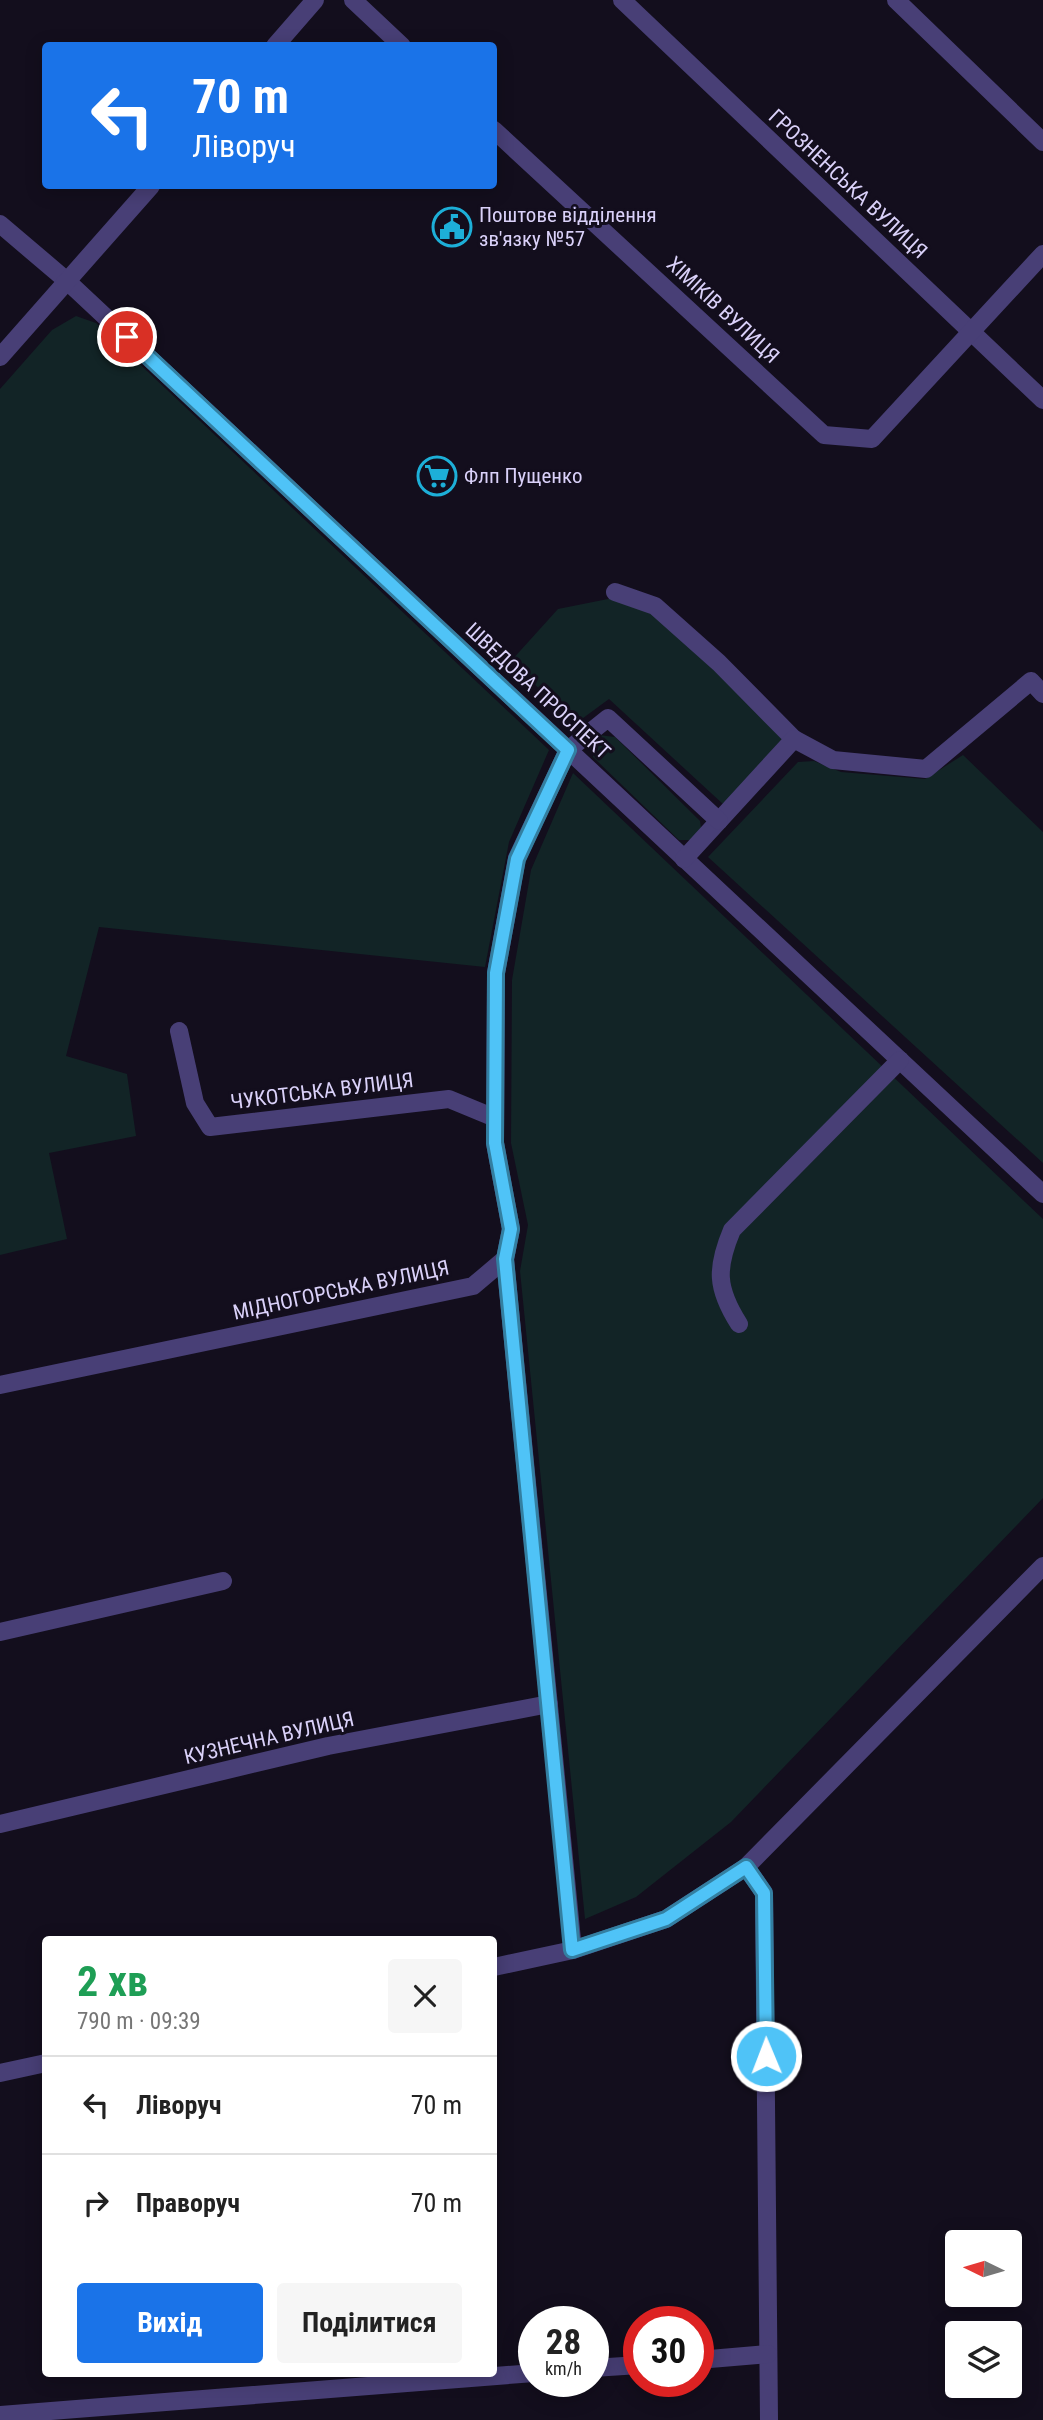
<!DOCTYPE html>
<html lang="uk">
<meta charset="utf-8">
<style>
body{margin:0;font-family:"Roboto Condensed",sans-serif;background:#f6f6f6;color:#222;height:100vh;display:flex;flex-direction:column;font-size:26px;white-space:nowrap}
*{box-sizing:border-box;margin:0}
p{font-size:23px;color:#767676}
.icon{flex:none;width:38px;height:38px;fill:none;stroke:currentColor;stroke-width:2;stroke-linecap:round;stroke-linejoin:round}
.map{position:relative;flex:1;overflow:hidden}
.sheet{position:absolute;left:42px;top:1936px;width:455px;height:441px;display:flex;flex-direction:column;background:#fff;border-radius:7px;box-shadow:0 4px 18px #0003}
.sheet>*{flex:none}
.banner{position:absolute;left:42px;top:42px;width:455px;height:147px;border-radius:7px;box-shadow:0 4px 18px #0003;background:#1a73e8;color:#fff;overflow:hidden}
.needle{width:46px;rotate:275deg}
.tools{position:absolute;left:945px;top:2230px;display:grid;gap:14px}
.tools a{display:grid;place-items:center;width:77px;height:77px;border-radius:7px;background:#fff;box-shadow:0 4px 18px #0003;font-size:35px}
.speed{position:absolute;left:518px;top:2306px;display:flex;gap:14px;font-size:35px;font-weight:700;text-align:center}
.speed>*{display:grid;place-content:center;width:91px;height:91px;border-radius:50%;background:#fff;box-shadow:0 4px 18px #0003;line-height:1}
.speed small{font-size:18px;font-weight:400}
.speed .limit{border:10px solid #d22;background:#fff;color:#111}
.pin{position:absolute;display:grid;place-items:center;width:60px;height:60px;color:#fff;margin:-30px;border:4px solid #fff;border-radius:50%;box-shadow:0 2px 7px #0007}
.me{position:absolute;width:77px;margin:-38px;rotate:359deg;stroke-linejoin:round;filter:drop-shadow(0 0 5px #0008)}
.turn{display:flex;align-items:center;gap:24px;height:147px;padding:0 35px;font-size:32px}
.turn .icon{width:91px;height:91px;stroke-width:2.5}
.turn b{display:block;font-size:49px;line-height:60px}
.round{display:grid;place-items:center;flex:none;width:74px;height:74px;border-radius:7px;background:#f6f6f6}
.summary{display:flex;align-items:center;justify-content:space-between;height:119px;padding:0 35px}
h1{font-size:42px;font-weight:700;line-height:52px;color:#1e9e55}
.action{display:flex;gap:14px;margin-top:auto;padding:14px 35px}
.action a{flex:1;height:80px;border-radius:7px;background:#1a73e8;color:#fff;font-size:28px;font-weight:700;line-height:80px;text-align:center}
.action a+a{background:#f6f6f6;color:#222}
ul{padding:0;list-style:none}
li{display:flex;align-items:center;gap:21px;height:98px;padding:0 35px;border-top:2px solid #e0e0e0}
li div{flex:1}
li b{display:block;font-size:26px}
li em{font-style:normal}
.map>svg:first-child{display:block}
</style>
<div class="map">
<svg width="1043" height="2420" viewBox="0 0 1043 2420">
<rect width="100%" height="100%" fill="#130e1d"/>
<g fill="#122426">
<polygon points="76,316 96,323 549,750 509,842 485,967 99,927 66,1056 127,1074 136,1136 49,1153 67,1239 0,1255 0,389 52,330"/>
<polygon points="608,599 619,599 652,613 781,732 782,739 724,805 609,699 575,724 511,661 558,609"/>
<polygon points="599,735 615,737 700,821 701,828 693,840 679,840 593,757 592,742"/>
<polygon points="963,755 1043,832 1043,1163 708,857 798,762 814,761 841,772 925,779"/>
<polygon points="573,773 1043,1219 1043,1498 731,1822 636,1897 585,1919 520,1271 528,1225 511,1143 512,980 531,870"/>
</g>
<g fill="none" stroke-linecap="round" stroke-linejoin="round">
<g stroke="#483f76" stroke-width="18">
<polyline points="353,0 402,46"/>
<polyline points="622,0 1043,400"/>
<polyline points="896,0 1043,142"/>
<polyline points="275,46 315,0"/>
<polyline points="494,130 824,435 872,439 1043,254"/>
<polyline points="0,224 67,281 1043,1194"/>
<polyline points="0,357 151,186"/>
<polyline points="615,592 655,606 719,663 794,739"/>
<polyline points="684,859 794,739 833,760 926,769 1031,681 1043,694"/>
<polyline points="179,1031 195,1103 210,1127 449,1099 495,1118"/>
<polyline points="505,1259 573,1950"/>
<path d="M 739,1324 C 716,1288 716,1268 732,1230 L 900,1060"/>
<polyline points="0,1385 473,1286 505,1259 511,1229 495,1143 496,973 517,858 568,750 608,718 719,821"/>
<polyline points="0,1632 223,1581"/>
<polyline points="0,1824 328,1746 549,1704"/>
<polyline points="746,1867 764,1893 769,2420"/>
<polyline points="494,1967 573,1950 666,1919 746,1867 1043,1566"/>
<polyline points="0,2073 46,2063"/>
<polyline points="698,2360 768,2354"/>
<polyline points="593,2368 639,2365"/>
<polyline points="0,2415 534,2373"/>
</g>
</g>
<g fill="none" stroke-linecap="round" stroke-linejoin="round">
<defs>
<polyline id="route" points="127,337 568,750 517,859 496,973 495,1143 511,1229 505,1259 572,1950 666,1919 746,1867 764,1893 766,2056"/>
</defs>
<use href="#route" stroke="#337fa1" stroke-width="18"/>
<use href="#route" stroke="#4fc3f7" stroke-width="12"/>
</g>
<defs>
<symbol id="civic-ring" viewBox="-11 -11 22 22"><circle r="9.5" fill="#130e1d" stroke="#1dafd8" stroke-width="1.5"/><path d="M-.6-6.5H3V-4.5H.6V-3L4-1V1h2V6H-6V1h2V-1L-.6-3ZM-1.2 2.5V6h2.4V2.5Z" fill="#1dafd8"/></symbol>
<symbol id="supermarket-ring" viewBox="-11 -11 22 22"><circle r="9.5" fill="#130e1d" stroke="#1dafd8" stroke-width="1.5"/><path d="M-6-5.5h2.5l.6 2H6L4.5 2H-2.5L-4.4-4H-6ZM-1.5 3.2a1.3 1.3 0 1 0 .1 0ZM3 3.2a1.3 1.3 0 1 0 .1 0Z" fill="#1dafd8"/></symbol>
</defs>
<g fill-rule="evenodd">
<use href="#civic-ring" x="430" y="205" width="44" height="44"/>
<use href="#supermarket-ring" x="415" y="454" width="44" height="44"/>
</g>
<g text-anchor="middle" stroke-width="6" stroke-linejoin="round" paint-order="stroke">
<g font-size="21" fill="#dad1f9" stroke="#130e1d">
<text transform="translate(848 184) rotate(43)" y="7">ГРОЗНЕНСЬКА ВУЛИЦЯ</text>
<text transform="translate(723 310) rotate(43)" y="7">ХІМІКІВ ВУЛИЦЯ</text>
<text transform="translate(538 691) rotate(43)" y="7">ШВЕДОВА ПРОСПЕКТ</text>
<text transform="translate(322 1091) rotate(-7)" y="7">ЧУКОТСЬКА ВУЛИЦЯ</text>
<text transform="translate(341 1290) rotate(-12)" y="7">МІДНОГОРСЬКА ВУЛИЦЯ</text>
<text transform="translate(269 1738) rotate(-13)" y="7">КУЗНЕЧНА ВУЛИЦЯ</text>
</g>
<g font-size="21" fill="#dad1f9" stroke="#130e1d" text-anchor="start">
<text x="479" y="222">Поштове відділення<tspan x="479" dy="24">зв'язку №57</tspan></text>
<text x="464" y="483">Флп Пущенко</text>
</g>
</g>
</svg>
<div class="tools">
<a><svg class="needle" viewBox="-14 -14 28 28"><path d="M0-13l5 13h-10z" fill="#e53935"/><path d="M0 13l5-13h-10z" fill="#767676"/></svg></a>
<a><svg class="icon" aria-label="layers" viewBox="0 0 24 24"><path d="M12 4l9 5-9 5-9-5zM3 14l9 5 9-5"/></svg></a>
</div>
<div class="speed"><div>28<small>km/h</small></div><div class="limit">30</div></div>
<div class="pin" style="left:127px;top:337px;background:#d93025"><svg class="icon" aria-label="arrive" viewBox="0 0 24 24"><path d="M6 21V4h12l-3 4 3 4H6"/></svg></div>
<svg class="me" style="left:766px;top:2056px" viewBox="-20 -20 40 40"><circle r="17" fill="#4fc3f7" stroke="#fff" stroke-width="3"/><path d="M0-11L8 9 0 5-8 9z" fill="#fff"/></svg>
<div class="banner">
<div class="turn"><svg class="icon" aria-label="left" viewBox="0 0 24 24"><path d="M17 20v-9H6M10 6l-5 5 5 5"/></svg><div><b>70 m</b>Ліворуч</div></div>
</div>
<section class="sheet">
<div class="summary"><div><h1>2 хв</h1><p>790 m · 09:39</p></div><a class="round"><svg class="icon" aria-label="close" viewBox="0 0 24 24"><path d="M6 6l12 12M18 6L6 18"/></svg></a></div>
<ul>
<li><svg class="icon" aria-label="left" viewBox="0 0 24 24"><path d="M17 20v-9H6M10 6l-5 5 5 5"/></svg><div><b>Ліворуч</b></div><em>70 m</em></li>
<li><svg class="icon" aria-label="right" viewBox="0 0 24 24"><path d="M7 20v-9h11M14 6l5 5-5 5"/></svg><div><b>Праворуч</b></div><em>70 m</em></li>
</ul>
<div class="action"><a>Вихід</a><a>Поділитися</a></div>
</section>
</div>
